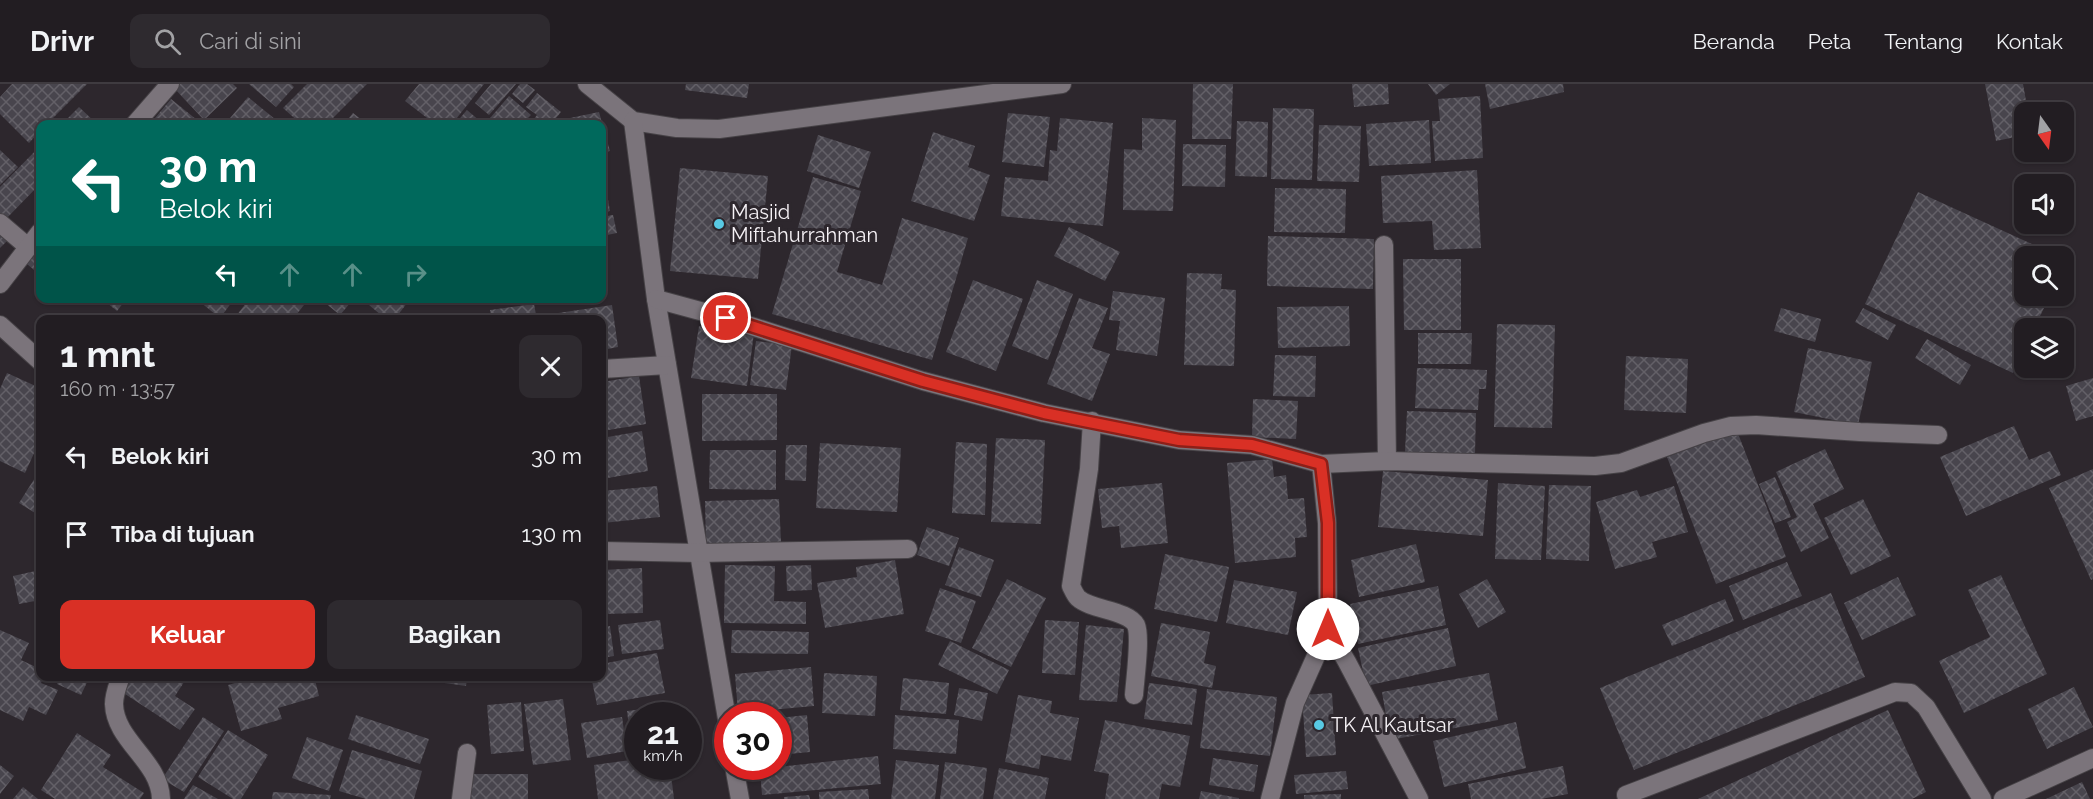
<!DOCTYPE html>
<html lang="id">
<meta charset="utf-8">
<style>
body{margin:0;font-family:Raleway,sans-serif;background:#2e2a2f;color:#f1f3f6;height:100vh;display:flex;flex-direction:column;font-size:22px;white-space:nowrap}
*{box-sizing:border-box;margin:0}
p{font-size:20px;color:#a2a2a5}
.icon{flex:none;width:33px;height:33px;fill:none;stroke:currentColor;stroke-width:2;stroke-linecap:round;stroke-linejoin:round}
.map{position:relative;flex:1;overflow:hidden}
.drawer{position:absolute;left:36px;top:231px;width:570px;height:366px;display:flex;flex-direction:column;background:#221d22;border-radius:12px;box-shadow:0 2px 4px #0004,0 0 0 2px #3f3b40}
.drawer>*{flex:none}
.top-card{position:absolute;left:36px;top:36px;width:570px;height:183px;border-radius:12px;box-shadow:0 2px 4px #0004,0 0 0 2px #3f3b40;background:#00695c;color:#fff;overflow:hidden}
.needle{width:39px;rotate:166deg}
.tools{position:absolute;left:2014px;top:18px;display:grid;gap:12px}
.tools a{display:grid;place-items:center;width:60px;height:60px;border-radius:12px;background:#221d22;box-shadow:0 2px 4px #0004,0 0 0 2px #3f3b40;font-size:30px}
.speed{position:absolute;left:624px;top:618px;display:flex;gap:12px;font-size:30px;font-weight:700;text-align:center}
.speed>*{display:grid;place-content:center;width:78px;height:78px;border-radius:50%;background:#221d22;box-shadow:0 2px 4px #0004,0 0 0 2px #3f3b40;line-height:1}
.speed small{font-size:15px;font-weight:400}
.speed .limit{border:9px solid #d22;background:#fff;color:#111}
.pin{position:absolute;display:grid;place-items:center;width:51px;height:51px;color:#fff;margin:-26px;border:3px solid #fff;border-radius:50%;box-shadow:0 2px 6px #0007}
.me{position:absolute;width:66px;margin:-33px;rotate:0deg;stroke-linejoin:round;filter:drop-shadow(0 0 4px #0008)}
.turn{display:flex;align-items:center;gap:21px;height:126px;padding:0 24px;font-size:27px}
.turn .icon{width:78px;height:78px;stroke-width:2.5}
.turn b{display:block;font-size:42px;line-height:51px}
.lanes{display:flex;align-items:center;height:57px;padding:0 24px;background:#0003;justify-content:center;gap:30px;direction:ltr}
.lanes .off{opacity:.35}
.round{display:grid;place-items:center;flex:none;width:63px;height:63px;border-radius:12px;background:#2e2a2f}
.overview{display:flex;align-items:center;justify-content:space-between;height:102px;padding:0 24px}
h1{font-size:36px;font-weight:700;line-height:45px}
.primary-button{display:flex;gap:12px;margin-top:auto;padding:12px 24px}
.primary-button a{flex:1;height:69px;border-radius:12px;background:#d93025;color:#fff;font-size:24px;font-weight:700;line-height:69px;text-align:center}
.primary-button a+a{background:#2e2a2f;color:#f1f3f6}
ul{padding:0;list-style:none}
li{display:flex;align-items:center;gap:18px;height:78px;padding:0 24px}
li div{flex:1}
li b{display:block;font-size:22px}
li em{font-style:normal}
header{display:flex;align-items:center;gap:36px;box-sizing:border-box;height:84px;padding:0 30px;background:#221d22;border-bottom:2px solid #3f3b40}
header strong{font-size:28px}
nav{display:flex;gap:33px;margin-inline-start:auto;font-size:21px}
.search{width:420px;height:54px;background:#2e2a2f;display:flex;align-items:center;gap:15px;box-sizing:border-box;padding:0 21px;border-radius:12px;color:#a2a2a5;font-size:22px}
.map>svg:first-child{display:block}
</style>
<header>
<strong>Drivr</strong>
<div class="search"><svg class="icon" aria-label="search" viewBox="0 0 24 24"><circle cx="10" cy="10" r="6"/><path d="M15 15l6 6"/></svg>Cari di sini</div>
<nav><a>Beranda</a><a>Peta</a><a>Tentang</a><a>Kontak</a></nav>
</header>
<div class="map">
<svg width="2093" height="715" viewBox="0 0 2093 715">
<defs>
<pattern id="building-cross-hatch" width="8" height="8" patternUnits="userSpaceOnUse" patternTransform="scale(1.5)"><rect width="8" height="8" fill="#48454d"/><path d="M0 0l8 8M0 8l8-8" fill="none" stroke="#636067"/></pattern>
</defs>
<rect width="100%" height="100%" fill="#2d272d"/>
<g fill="url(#building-cross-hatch)">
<polygon points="12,0 87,0 47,40 40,40 40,47 29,59 0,30 0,13"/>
<polygon points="178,0 233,0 237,4 204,36 174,4"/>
<polygon points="249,0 291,0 294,3 276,23"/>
<polygon points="307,0 367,0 327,40 301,40 283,24"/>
<polygon points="419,0 484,0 452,40 435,40 405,17"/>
<polygon points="491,0 516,0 489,31 475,19"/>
<polygon points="520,0 527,0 535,6 523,19 512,10"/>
<polygon points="686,0 749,0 747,14 685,6"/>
<polygon points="1193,0 1233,0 1231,55 1192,55"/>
<polygon points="1352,0 1388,0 1389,20 1354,23"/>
<polygon points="1428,0 1450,0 1436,11"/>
<polygon points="1485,0 1563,0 1564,8 1490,25"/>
<polygon points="1985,0 2023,0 2028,28 2025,28 2025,51 1996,57"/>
<polygon points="537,9 561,28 551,40 530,40 537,31 526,23"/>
<polygon points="509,12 531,31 522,40 485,40"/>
<polygon points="1480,12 1483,74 1435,77 1432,37 1440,37 1438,15"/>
<polygon points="248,13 281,40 225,40"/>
<polygon points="171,15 202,40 150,40"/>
<polygon points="79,23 97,40 62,40"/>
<polygon points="1273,24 1314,25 1312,96 1271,95"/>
<polygon points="467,26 481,38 479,40 455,40"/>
<polygon points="599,28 610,67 602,69 602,40 561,40 570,34"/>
<polygon points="353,29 367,40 344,40"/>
<polygon points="1008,29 1050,33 1044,83 1002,78"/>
<polygon points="1060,34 1113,39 1103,142 1001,132 1005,93 1048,97 1050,66 1057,67"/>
<polygon points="1142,34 1176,36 1173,127 1123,126 1124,65 1142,66"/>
<polygon points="1429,36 1431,79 1369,82 1366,40"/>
<polygon points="1237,37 1268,38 1267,93 1235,92"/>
<polygon points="1319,41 1361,42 1359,98 1317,97"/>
<polygon points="933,48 975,62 968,83 990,91 974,137 911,117"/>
<polygon points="818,51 871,68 859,104 807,87"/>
<polygon points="1183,60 1226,61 1225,103 1182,102"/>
<polygon points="40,62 40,100 4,137 0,133 0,103"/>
<polygon points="0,66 18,83 0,101"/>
<polygon points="680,84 768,92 758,195 670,187"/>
<polygon points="1477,86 1481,164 1434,166 1432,137 1383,139 1381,92"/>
<polygon points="813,93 861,107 837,188 882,201 902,134 968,154 932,276 772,230"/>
<polygon points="1275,104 1346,105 1345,149 1274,148"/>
<polygon points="1918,108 2058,172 2025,172 2025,212 2050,212 2034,244 2025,244 2025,264 2013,289 1865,220"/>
<polygon points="607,110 610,127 602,129 602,111"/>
<polygon points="613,131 617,149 602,152 602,133"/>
<polygon points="1069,143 1120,168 1105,197 1054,172"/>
<polygon points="0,150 7,157 0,164"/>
<polygon points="1268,152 1374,155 1373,205 1267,202"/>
<polygon points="40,165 40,191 27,180"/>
<polygon points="1403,175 1461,175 1461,246 1404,246"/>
<polygon points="1187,189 1222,190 1221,205 1236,206 1234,282 1184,281"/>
<polygon points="973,196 1023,215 996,287 946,268"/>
<polygon points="1037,196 1073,210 1048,276 1012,262"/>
<polygon points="1113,207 1165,214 1157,272 1116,266 1120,237 1109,236"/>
<polygon points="101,214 127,214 117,227"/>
<polygon points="195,214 235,214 220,234"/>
<polygon points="250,214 296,214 304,221 292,236 233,236"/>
<polygon points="319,214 347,214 351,218 340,231"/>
<polygon points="374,214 411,214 394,236 387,236 369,221"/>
<polygon points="506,214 530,214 530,216 507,220"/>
<polygon points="1079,214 1108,224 1092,264 1110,270 1092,317 1047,300"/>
<polygon points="534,220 537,236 492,236 490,226"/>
<polygon points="612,221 618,263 602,266 602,236 546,236 545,231"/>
<polygon points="1349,222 1350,262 1278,264 1277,223"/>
<polygon points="1781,224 1821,235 1815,258 1774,247"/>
<polygon points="1863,224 1896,241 1888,256 1855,238"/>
<polygon points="1497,240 1555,241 1552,344 1494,343"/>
<polygon points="699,242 754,249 747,302 691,294"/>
<polygon points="1418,249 1472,249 1471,280 1418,280"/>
<polygon points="1927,255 1971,281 1960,301 1915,274"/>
<polygon points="756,257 792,261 786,306 750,301"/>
<polygon points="1808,264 1872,278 1858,341 1794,328"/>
<polygon points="1275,271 1316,272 1315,313 1273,312"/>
<polygon points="1626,272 1688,275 1686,329 1624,326"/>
<polygon points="1417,284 1487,286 1486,305 1479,305 1478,326 1415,324"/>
<polygon points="7,289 40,304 40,356 25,389 0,377 0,305"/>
<polygon points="639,292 646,340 602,347 602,298"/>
<polygon points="2093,294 2093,332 2076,337 2066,302"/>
<polygon points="702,310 777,310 777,356 702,357"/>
<polygon points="1253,315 1298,317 1296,355 1252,353"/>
<polygon points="1407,327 1476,329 1475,370 1405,368"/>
<polygon points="2014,342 2029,376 2050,367 2061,391 1966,432 1940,373"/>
<polygon points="642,347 648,387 602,395 602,354"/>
<polygon points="1737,347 1786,473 1716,500 1667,373"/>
<polygon points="996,354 1045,356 1041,440 991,438"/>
<polygon points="956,358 987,360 985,431 952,429"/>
<polygon points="820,359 901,364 897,428 816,424"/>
<polygon points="786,361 807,361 806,397 785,396"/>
<polygon points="1825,365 1844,405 1813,420 1829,454 1801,468 1787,438 1797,433 1776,388"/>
<polygon points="710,366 776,366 776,406 709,405"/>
<polygon points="1272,375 1274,393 1286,391 1288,415 1304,414 1307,453 1295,454 1296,473 1235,479 1227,379"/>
<polygon points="2093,385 2093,495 2091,496 2049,404"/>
<polygon points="40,386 40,432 19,419"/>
<polygon points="1383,387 1488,396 1483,452 1378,443"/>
<polygon points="1775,393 1791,433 1775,439 1759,400"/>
<polygon points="1162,399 1168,459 1121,464 1119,442 1102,444 1098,405"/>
<polygon points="1498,399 1545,402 1541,476 1495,475"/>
<polygon points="1549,401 1591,402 1589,477 1546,475"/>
<polygon points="657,402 660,433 603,439 602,407"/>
<polygon points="1674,402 1688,448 1652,458 1657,473 1615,485 1596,418 1637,406 1640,413"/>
<polygon points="779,415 781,458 706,461 705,417"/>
<polygon points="1863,415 1891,472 1851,491 1824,434"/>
<polygon points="927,443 959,454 949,482 917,471"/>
<polygon points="1416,460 1425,498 1359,513 1351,476"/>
<polygon points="959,463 994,476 981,513 945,501"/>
<polygon points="1165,470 1229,483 1217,538 1154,525"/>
<polygon points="895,476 904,530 825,544 817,499 857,493 856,483"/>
<polygon points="1787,478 1802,512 1743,536 1729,502"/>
<polygon points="725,481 775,482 774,517 806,518 806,540 724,539"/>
<polygon points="811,481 812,506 787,507 786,482"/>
<polygon points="642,484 643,529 602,530 602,486"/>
<polygon points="40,486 40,516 19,520 13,492"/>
<polygon points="2001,491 2047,590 1964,629 1939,577 1990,553 1968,506"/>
<polygon points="1898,493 1916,531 1862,556 1844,519"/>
<polygon points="1007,495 1046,514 1011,583 972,564"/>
<polygon points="1487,495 1506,528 1478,544 1459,510"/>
<polygon points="1234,496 1297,508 1288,551 1226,539"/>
<polygon points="1438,502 1446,541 1358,560 1350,520"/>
<polygon points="940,504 976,517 961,559 925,547"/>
<polygon points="1831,509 1865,593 1634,686 1600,604"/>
<polygon points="1725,515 1734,537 1672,562 1662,541"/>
<polygon points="660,536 664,565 622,570 618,541"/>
<polygon points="1045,536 1079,538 1075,591 1042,589"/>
<polygon points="1161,539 1210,548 1204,579 1216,582 1212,604 1151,592"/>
<polygon points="1086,541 1124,545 1117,618 1079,616"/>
<polygon points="610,542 614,572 602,574 602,543"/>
<polygon points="1448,544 1456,582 1366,602 1358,564"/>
<polygon points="0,546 29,559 21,576 40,585 40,592 44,592 41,599 58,606 46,631 29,623 23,637 0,626"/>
<polygon points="732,546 809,548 808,570 731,569"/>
<polygon points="950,557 1009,586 997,610 938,581"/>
<polygon points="657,569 665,609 597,621 591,592 602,592 602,580"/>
<polygon points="811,583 814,622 738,629 735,590"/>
<polygon points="824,589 877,592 875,632 822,629"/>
<polygon points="1489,589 1498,636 1390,656 1382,608"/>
<polygon points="60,592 90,592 81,611 57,600"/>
<polygon points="132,592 188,592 175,612 195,625 180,646 122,608"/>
<polygon points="259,592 314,592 319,612 278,624 282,635 241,647 228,601"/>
<polygon points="395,592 467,592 466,602"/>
<polygon points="522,592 538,592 537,596"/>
<polygon points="903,594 949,599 946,630 900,626"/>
<polygon points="1149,599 1197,605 1192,641 1144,635"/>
<polygon points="2074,603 2093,643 2047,665 2028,625"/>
<polygon points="959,604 988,609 982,637 954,631"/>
<polygon points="1207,605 1277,613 1270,672 1200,664"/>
<polygon points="1332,609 1336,671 1306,673 1302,611"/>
<polygon points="1018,611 1052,617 1050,629 1079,634 1071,677 1041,671 1039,685 1005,678"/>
<polygon points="563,615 571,676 533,681 524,620"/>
<polygon points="521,618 524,667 491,670 487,621"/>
<polygon points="674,621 675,632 638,632 638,666 632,666 627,627"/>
<polygon points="1888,626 1926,708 1912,715 1698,715"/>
<polygon points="356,631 429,655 420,680 348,655"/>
<polygon points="807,631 810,668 778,671 778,634"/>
<polygon points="895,631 959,636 956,670 893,665"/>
<polygon points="203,633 224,647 184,708 162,695"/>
<polygon points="622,633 627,667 587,674 581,639"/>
<polygon points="1105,636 1190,652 1180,703 1162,700 1159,715 1105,715 1109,690 1094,687"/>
<polygon points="1516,638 1526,684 1444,703 1433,657"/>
<polygon points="228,646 268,671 241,715 233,715 198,693"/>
<polygon points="77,649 111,671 103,683 144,709 140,715 55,715 41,706"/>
<polygon points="307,653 343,666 329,707 292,694"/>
<polygon points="352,666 422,687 414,715 366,715 339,707"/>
<polygon points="878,672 881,700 762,711 760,685"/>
<polygon points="1213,674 1258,681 1254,708 1209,701"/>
<polygon points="638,675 638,682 670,682 674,715 598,715 594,681"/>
<polygon points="896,676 939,681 935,715 891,715"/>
<polygon points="945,678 987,684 983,715 940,715"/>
<polygon points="0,681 14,692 0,710"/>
<polygon points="1563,682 1568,710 1541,715 1471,715 1468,700"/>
<polygon points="999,684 1049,694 1045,715 993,715"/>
<polygon points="1346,687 1348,705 1296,710 1294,691"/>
<polygon points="465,690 528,690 528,715 466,715"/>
<polygon points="2082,698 2090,715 2046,715"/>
<polygon points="193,701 218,715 184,715"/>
<polygon points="23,703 38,715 13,715"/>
<polygon points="868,705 869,715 819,715 819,708"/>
<polygon points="1201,707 1239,714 1239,715 1199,715"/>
<polygon points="273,708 331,711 330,715 272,715"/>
<polygon points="1341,710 1341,715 1304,715 1304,711"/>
<polygon points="809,711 810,715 784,715 784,713"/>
</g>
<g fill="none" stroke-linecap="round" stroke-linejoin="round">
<defs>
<g id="minor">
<polyline points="587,0 633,37 677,44 719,45 1062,0"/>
<polyline points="633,37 656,215 728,641"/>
<polyline points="135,40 170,0"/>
<polyline points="0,139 27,162"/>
<polyline points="1384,161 1387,377"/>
<polyline points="0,200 40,148"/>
<polyline points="656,215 726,234 923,297 1044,329 1179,356 1252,361 1321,380 1327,439 1328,545 1295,619 1270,715"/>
<polyline points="0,241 40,277"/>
<polyline points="602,285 667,281"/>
<path d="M 1092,337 L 1089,385 L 1071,502 C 1073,506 1075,511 1078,514 C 1091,526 1128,526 1136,541 C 1141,553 1135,596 1134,611"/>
<polyline points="1321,380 1387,377 1595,382 1621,379 1704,349 1731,342 1756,341 1860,348 1938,351"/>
<polyline points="602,467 698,469 908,465"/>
<polyline points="1328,545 1347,578 1419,715"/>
<path d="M 121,592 C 118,601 114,610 114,620 C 115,657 160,677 161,715"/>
<polyline points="734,682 740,715"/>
<polyline points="1626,711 1895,608 1911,609 1926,623 1982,715"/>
<polyline points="461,715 467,669"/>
<polyline points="2003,715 2093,674"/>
</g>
</defs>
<use href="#minor" stroke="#464246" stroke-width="20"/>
<use href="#minor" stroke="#7b747b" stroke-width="18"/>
</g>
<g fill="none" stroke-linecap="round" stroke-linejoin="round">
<defs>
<polyline id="route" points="726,234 923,297 1044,329 1179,356 1252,361 1321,380 1328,439 1328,545"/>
</defs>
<use href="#route" stroke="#8d1f18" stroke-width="15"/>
<use href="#route" stroke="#d93025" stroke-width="10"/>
</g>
<g fill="#58c9e3" stroke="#2d272d" stroke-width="2">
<circle cx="719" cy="140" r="6"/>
<circle cx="1319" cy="641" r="6"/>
</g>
<g text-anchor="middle" stroke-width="6" stroke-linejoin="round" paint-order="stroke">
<g font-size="20" fill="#f6f2f6" stroke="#2d272d" text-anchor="start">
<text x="731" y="135">Masjid<tspan x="731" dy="23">Miftahurrahman</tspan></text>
<text x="1331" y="648">TK Al Kautsar</text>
</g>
</g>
</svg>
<div class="tools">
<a><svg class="needle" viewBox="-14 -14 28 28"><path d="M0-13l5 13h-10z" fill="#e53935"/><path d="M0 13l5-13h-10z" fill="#a2a2a5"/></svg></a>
<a><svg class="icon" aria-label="sound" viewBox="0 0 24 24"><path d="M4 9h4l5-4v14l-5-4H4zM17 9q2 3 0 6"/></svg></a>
<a><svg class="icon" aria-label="search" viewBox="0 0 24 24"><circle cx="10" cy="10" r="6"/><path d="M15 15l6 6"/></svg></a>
<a><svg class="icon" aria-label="layers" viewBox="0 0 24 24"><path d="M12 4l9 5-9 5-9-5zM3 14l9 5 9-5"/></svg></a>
</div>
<div class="speed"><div>21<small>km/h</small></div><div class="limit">30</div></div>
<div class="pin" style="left:726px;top:234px;background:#d93025"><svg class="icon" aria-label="arrive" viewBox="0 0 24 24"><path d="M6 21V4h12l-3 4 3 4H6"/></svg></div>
<svg class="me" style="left:1328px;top:545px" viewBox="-20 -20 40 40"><circle r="19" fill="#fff"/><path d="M0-13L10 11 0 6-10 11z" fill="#d93025"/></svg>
<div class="top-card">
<div class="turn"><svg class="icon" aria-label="left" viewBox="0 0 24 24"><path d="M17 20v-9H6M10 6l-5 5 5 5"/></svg><div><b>30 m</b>Belok kiri</div></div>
<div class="lanes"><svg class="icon" aria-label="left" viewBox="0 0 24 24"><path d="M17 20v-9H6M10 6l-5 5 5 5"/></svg><svg class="icon off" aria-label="ahead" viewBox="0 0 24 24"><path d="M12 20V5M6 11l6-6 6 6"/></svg><svg class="icon off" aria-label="ahead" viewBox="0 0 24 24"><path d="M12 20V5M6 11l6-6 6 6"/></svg><svg class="icon off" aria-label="right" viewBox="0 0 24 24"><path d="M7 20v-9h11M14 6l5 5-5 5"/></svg></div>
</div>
<section class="drawer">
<div class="overview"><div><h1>1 mnt</h1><p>160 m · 13:57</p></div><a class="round"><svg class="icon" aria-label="close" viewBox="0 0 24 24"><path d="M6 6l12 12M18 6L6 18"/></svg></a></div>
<ul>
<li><svg class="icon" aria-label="left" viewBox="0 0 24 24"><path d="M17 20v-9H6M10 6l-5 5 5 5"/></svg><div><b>Belok kiri</b></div><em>30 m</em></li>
<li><svg class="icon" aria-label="arrive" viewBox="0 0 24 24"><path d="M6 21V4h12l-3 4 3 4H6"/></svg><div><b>Tiba di tujuan</b></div><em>130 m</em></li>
</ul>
<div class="primary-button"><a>Keluar</a><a>Bagikan</a></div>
</section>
</div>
